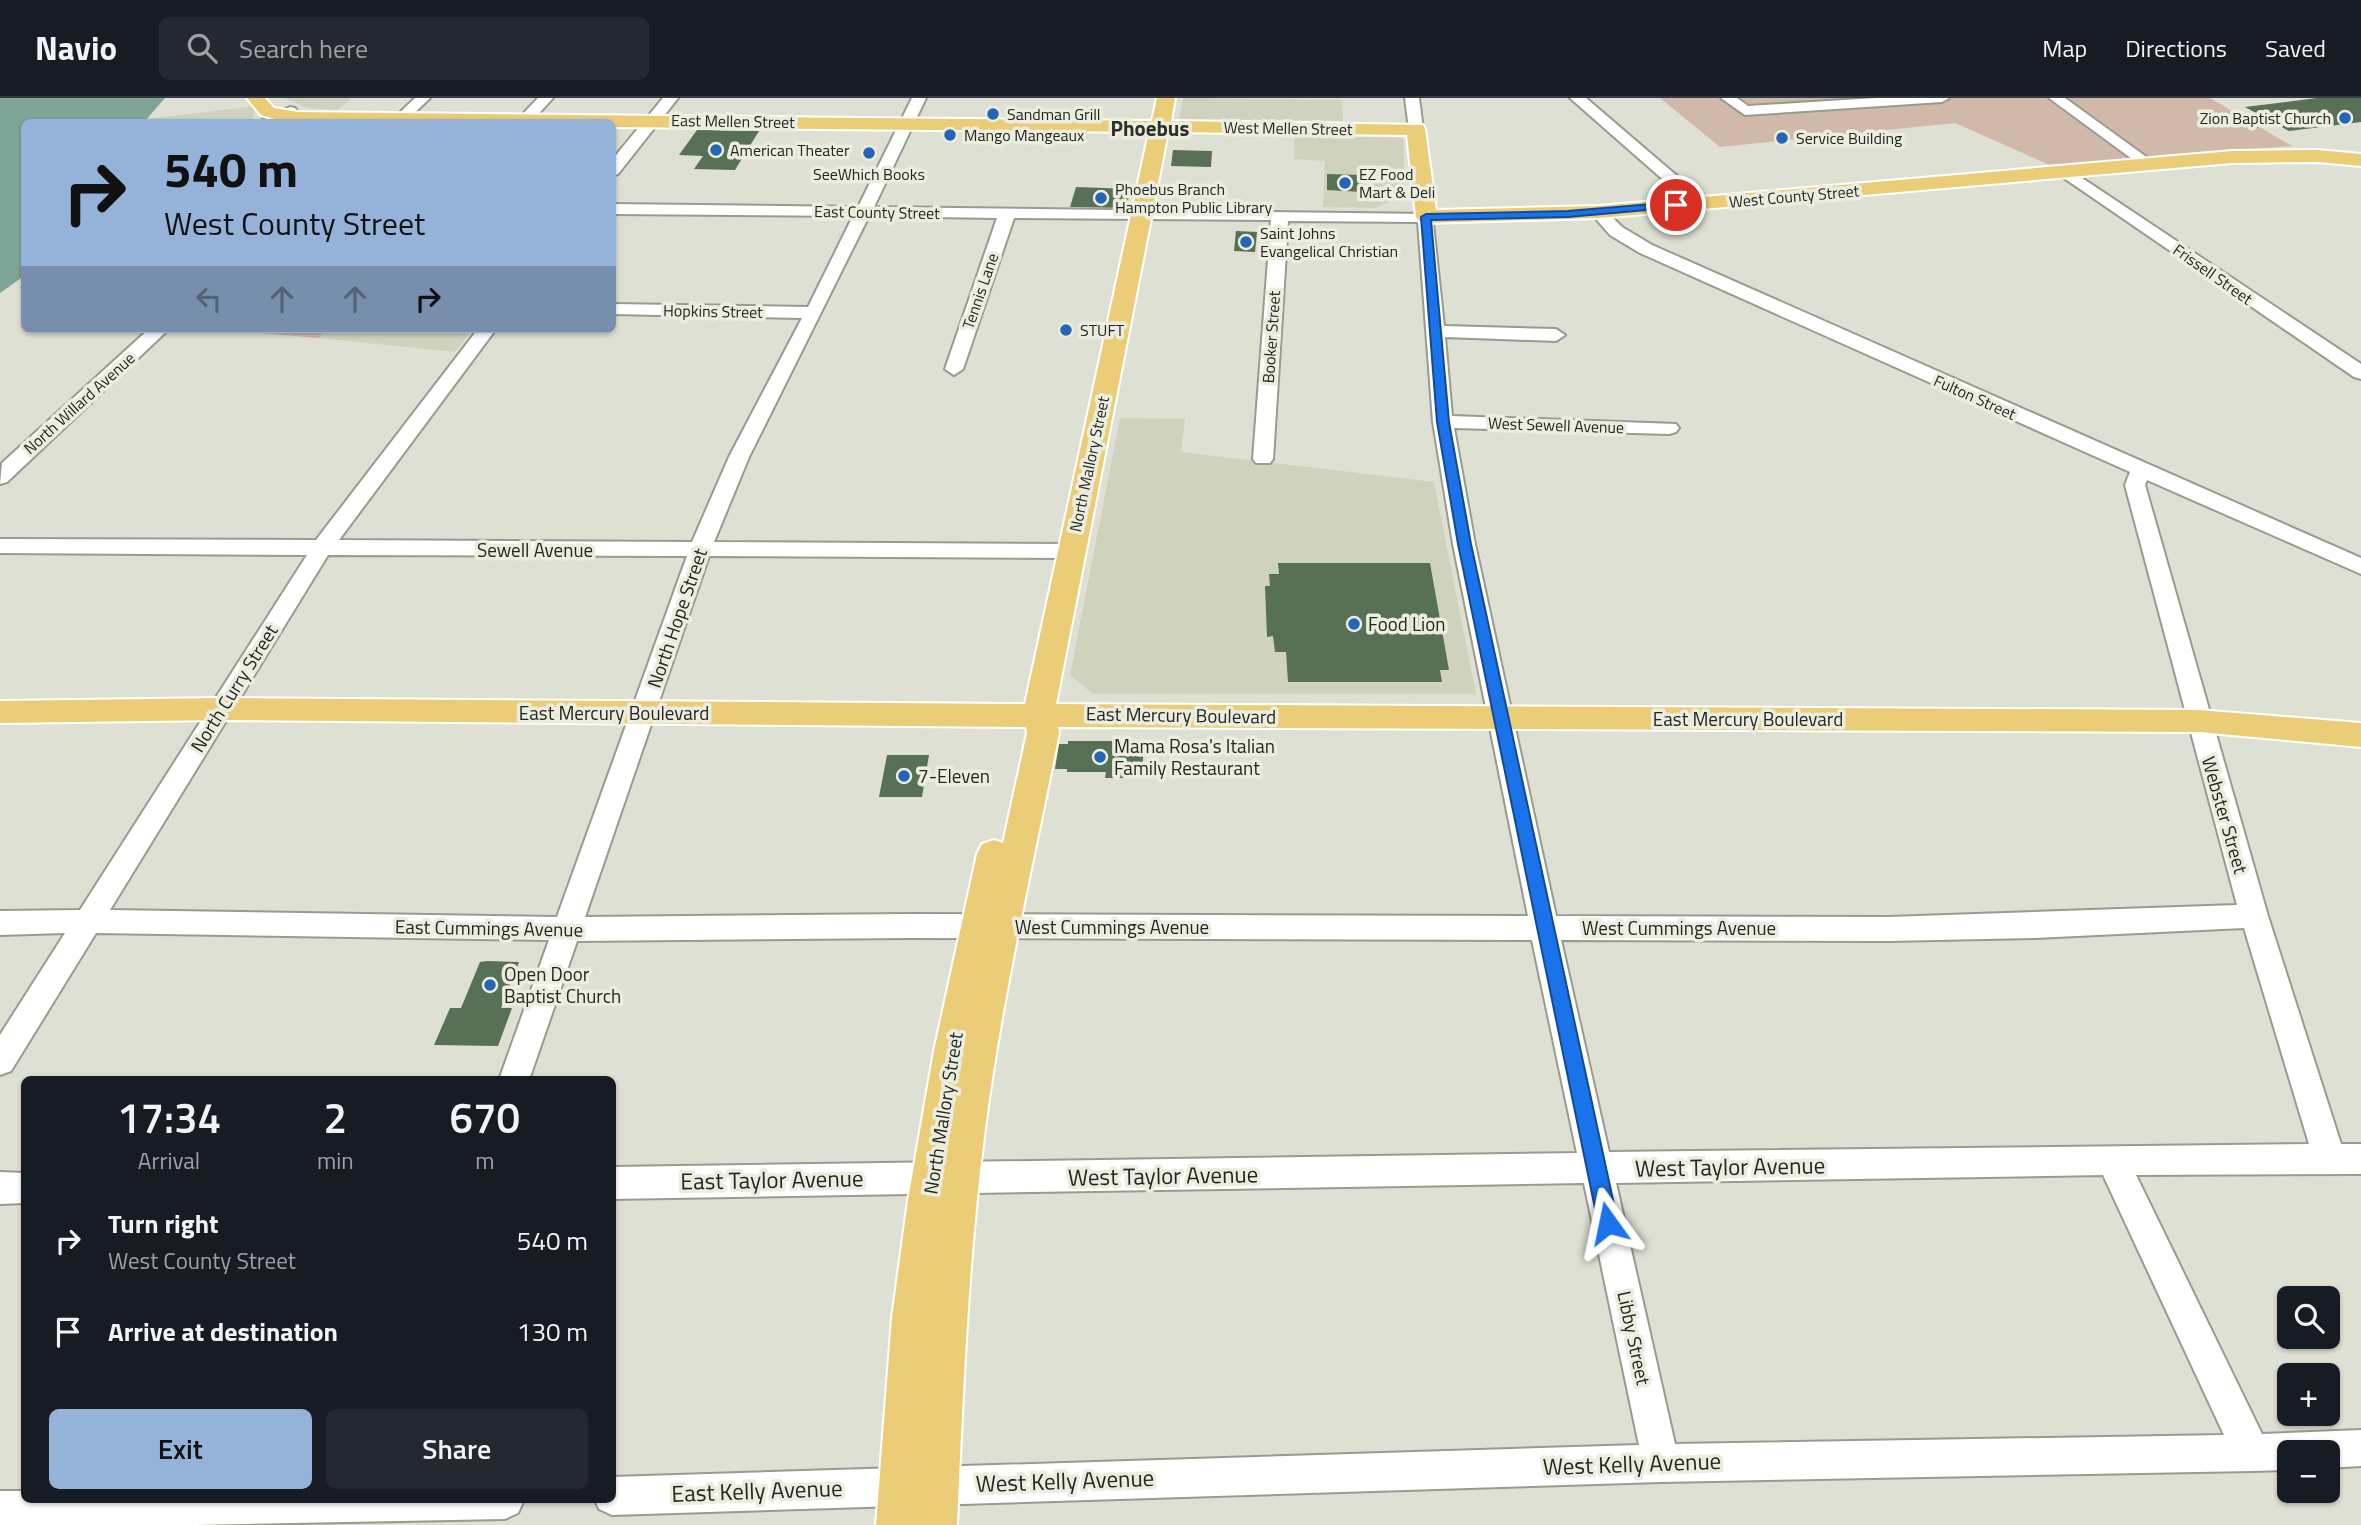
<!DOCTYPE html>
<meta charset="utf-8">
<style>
body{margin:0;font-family:"Titillium Web",sans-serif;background:#242831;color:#f1f3f6;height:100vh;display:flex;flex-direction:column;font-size:26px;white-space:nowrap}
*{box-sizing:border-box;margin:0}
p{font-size:23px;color:#9ea1a6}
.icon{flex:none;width:38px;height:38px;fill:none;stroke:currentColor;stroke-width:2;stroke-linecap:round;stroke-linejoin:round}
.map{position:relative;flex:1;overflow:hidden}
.side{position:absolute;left:21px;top:978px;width:595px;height:427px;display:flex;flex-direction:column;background:#171b24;border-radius:10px;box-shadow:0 2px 5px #0004}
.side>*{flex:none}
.guide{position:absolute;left:21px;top:21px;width:595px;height:214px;border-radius:10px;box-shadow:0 2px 5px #0004;background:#95b3d9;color:#111;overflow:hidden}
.buttons{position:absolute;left:2277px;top:1188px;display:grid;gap:14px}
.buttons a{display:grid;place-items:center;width:63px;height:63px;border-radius:10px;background:#171b24;box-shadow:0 2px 5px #0004;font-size:35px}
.pin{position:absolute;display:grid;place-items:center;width:60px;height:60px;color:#fff;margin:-30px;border:4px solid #fff;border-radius:50%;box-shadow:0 2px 7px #0007}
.me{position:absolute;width:77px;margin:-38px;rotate:348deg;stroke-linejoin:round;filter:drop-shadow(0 0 5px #0008)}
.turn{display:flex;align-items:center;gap:24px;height:147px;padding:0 28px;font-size:32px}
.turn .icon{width:91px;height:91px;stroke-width:2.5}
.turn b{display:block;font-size:49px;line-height:60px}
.lanes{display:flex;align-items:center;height:66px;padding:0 28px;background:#0003;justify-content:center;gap:35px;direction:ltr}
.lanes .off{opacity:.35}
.eta{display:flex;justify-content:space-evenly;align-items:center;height:119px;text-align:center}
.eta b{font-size:42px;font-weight:600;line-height:49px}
.action{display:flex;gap:14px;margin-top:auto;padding:14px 28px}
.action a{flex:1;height:80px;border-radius:10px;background:#95b3d9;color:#111;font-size:28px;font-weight:600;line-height:80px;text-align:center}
.action a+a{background:#242831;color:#f1f3f6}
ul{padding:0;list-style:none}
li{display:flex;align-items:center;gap:21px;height:91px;padding:0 28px}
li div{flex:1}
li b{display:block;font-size:26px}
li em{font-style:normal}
header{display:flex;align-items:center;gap:42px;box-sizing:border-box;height:98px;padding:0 35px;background:#171b24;border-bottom:2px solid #363941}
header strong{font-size:33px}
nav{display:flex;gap:38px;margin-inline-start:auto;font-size:24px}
.search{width:490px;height:63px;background:#242831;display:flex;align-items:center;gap:18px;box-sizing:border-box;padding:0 24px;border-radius:10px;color:#9ea1a6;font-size:26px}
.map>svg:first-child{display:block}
</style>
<header>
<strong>Navio</strong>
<div class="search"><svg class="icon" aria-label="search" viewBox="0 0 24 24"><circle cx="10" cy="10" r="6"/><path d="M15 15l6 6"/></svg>Search here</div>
<nav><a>Map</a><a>Directions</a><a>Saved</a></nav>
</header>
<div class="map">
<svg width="2361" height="1427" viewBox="0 0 2361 1427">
<rect width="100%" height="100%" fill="#dde0d2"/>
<g fill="#cfd3be">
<polygon points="284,0 351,0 337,12 308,10"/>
<polygon points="1183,0 1342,2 1343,23 1182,21 1179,20"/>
<polygon points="256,8 252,24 145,24 148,21"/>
<polygon points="1295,37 1403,40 1405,96 1376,110 1323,109 1325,63 1294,61"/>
<polygon points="328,231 473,231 455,254 319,240"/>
<polygon points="1120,320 1185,321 1181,354 1434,384 1476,596 1093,596 1070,577"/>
</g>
<g fill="#d0b9a8">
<polygon points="1660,0 2210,0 2292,48 2052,68 1955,25 1720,49"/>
<polygon points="213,231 328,231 319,240"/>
</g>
<polygon fill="#7ea698" points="0,0 165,0 144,24 24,24 24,178 0,195"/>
<g fill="#587056">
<polygon points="2317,0 2361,0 2361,24 2289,33 2245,9"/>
<polygon points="697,32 759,33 735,72 694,71 703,58 679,57"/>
<polygon points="1173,52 1212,53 1211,69 1171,68"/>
<polygon points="1327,76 1363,77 1363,94 1327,92"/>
<polygon points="1076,89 1131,91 1126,110 1070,109"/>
<polygon points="1236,133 1257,134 1255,154 1234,153"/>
<polygon points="1278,465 1430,465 1449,572 1440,572 1442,584 1288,584 1286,554 1275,554 1273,538 1267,539 1265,488 1270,488 1269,476 1279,476"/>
<polygon points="1068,643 1144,643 1142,680 1105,680 1106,674 1067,674 1067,671 1055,671 1059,646 1068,646"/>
<polygon points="887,657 929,657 922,699 879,699"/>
<polygon points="488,863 519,864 501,910 512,910 498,948 434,947 450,910 461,910 480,864"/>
</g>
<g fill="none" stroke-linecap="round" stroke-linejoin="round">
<defs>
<g id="minor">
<polygon points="415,0 430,0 405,24 390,24"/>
<polygon points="538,0 553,0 531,24 521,24 519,21 521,18"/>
<polygon points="663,0 678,0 618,76 612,78 612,62"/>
<path d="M 912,0 L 926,0 L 874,109 L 1432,116 L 1444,228 L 1556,231 L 1565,237 L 1556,243 L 1445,239 L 1452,318 L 1676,326 L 1679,330 L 1676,334 L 1669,336 L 1454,330 L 1475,446 L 1556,818 L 1889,819 L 2237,807 L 2125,387 L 2130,374 L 1640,155 L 1610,137 L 1590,114 L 1592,111 L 1604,111 L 1622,129 L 1652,147 L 2361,460 L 2361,476 L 2147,382 L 2145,387 L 2268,818 L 2341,1046 L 2361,1046 L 2361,1076 L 2136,1077 L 2262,1336 L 2361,1332 L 2361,1368 L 2328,1370 L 2328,1354 L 2289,1354 L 2289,1372 L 2252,1373 L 1661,1384 L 612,1417 L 599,1411 L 595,1402 L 612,1402 L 612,1379 L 1639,1347 L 1584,1085 L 612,1101 L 612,1069 L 1577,1055 L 1532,842 L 910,840 L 577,843 L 529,982 L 499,982 L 549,842 L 96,835 L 11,973 L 0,977 L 0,937 L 65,835 L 0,837 L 0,813 L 80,812 L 307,457 L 0,455 L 0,441 L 316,442 L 478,231 L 496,231 L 339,442 L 692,444 L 729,359 L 802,220 L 612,216 L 612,206 L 808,209 L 853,118 L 612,116 L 612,106 L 858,109 ZM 869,118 L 997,120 L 945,271 L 954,277 L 963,271 L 1014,120 L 1271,122 L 1253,361 L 1256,365 L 1270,365 L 1273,361 L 1288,123 L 1418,124 L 1433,324 L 1453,446 L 1528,818 L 910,816 L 585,819 L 709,458 L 1070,460 L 1078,458 L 1081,453 L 1078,448 L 1070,446 L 714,444 L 749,359 ZM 328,457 L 687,458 L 557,819 L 110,812 ZM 2244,830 L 2309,1046 L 1609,1054 L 1561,842 L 1889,843 L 2035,840 ZM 2103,1077 L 2224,1337 L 1675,1346 L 1616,1085 Z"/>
<polygon points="1405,0 1419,0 1423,31 1421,34 1416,35 1409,31"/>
<polygon points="1570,0 1586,0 1705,102 1707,105 1705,108 1693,108"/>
<polygon points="1721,0 1737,0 1748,8 1876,0 1949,0 1942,4 1745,17"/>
<polygon points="2049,0 2065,0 2156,66 2153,69 2143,69"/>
<path d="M 290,9 L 295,10 L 297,13 C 286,23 272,25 258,24 Z"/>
<polygon points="2067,70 2361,266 2361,281 2354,279 2061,78 2059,75 2061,72"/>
<polygon points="149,231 169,231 7,384 0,386 2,365"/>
<polygon points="0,1074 24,1075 24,1105 0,1106"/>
<polygon points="0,1393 24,1393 24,1402 524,1402 518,1415 505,1421 196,1427 0,1427"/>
</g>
<path id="major" d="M 247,0 L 265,0 L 274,10 L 298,14 L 1152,23 L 1157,0 L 1175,0 L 1171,23 L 1423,27 L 1425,31 L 1436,112 L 1598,108 L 2232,53 L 2318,52 L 2361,56 L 2361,68 L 2318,64 L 2232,65 L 1598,120 L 1426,125 L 1419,123 L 1416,119 L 1407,37 L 1168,34 L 1056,606 L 2199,612 L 2361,625 L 2361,649 L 2199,634 L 1058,629 L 1059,635 C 1033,766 1002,898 985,1031 C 968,1162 963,1294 957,1427 L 876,1427 L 892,1220 L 908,1102 L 934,953 L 977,756 L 982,746 L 994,742 L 1003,745 L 1027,635 L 1026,629 L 221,622 L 0,625 L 0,603 L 221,600 L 1025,606 L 1149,34 L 612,29 L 612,24 L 286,24 L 261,17 Z"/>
</defs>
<use href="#minor" stroke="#999b8f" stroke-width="4"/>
<use href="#major" stroke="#fff" stroke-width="4"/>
<use href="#minor" fill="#fff" fill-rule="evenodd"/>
<use href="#major" fill="#eccd77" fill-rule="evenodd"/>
</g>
<polygon fill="#1a73e8" stroke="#114b97" stroke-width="2" points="1676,104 1681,107 1680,109 1568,119 1431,122 1449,324 1471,446 1618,1125 1616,1132 1608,1135 1601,1132 1598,1125 1458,446 1437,324 1421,119 1426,116 1568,113"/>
<g fill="#2465b6" stroke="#ebeddf" stroke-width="2.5">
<circle cx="993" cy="16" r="7"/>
<circle cx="2345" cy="20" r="7"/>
<circle cx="950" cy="37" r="7"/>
<circle cx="1782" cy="40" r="7"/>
<circle cx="716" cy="52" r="7"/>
<circle cx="869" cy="55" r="7"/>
<circle cx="1345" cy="85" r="7"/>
<circle cx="1101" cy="100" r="7"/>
<circle cx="1246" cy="144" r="7"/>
<circle cx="1066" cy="232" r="7"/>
<circle cx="1354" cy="526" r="7"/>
<circle cx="1100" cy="659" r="7"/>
<circle cx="904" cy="678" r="7"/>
<circle cx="490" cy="887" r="7"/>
</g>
<g text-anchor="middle" stroke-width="7" stroke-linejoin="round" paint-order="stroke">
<g font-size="16" fill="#252621" stroke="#ebeddf" text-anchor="start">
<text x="1007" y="22">Sandman Grill</text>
<text x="2331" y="26" text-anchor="end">Zion Baptist Church</text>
<text x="964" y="43">Mango Mangeaux</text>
<text x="1796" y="46">Service Building</text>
<text x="730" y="58">American Theater</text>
<text x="869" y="82" text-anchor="middle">SeeWhich Books</text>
<text x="1359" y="82">EZ Food<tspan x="1359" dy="18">Mart &amp; Deli</tspan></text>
<text x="1115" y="97">Phoebus Branch<tspan x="1115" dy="18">Hampton Public Library</tspan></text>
<text x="1260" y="141">Saint Johns<tspan x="1260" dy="18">Evangelical Christian</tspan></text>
<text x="1080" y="238">STUFT</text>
</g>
<g font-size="16" fill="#252621" stroke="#ebeddf">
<text transform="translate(733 23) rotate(1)" y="6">East Mellen Street</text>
<text transform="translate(1288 30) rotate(1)" y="6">West Mellen Street</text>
<text transform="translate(1794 98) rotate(-5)" y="6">West County Street</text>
<text transform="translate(877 114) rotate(1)" y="6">East County Street</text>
<text transform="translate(2213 176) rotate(35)" y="6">Frissell Street</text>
<text transform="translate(980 193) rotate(-71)" y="6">Tennis Lane</text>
<text transform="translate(713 213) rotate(1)" y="6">Hopkins Street</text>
<text transform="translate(1271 239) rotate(-86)" y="6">Booker Street</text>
<text transform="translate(1975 299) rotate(24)" y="6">Fulton Street</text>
<text transform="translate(79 305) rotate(-42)" y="6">North Willard Avenue</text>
<text transform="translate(1556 327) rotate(2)" y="6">West Sewell Avenue</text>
<text transform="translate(1089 366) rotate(-78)" y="6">North Mallory Street</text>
</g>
<g font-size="19" fill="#252621" stroke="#ebeddf">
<text x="535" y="459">Sewell Avenue</text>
<text transform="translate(677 520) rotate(-71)" y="7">North Hope Street</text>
<text transform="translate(234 590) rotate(-58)" y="7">North Curry Street</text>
<text x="614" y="622">East Mercury Boulevard</text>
<text transform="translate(1181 617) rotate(1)" y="7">East Mercury Boulevard</text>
<text x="1748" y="628">East Mercury Boulevard</text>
<text transform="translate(2225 717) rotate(74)" y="7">Webster Street</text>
<text x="1112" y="836">West Cummings Avenue</text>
<text transform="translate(489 830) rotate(1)" y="7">East Cummings Avenue</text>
<text x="1679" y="837">West Cummings Avenue</text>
<text transform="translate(943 1015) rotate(-81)" y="7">North Mallory Street</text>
<text transform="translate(1634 1240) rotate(78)" y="7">Libby Street</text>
</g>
<g font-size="19" fill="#252621" stroke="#ebeddf" text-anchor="start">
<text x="1368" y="533">Food Lion</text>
<text x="1114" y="655">Mama Rosa's Italian<tspan x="1114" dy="22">Family Restaurant</tspan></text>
<text x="918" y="685">7-Eleven</text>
<text x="504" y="883">Open Door<tspan x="504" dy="22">Baptist Church</tspan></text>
</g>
<g font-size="21" font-weight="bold" fill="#2e3025" stroke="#ebeddf">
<text x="1150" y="38">Phoebus</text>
</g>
<g font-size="23" fill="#252621" stroke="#ebeddf">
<text transform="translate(1730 1069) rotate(-1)" y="8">West Taylor Avenue</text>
<text transform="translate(1163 1078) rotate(-1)" y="8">West Taylor Avenue</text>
<text transform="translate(772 1082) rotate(-1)" y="8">East Taylor Avenue</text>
<text transform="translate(1632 1366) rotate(-2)" y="8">West Kelly Avenue</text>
<text transform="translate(1065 1383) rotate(-2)" y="8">West Kelly Avenue</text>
<text transform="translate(757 1393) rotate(-2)" y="8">East Kelly Avenue</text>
</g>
</g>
</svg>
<div class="buttons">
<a><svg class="icon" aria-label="search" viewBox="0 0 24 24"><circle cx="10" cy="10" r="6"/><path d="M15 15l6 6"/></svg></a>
<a>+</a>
<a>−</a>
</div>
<div class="pin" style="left:1676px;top:107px;background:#d93025"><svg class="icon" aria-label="arrive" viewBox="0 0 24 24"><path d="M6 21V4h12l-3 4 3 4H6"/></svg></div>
<svg class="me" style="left:1608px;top:1125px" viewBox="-20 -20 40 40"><path d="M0-17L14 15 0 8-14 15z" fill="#1a73e8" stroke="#fff" stroke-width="4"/></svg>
<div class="guide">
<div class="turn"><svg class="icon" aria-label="right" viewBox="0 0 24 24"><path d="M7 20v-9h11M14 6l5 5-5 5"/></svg><div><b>540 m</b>West County Street</div></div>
<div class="lanes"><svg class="icon off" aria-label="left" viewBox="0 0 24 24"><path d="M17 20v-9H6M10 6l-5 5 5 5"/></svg><svg class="icon off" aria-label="ahead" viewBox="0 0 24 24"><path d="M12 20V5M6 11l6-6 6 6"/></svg><svg class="icon off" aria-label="ahead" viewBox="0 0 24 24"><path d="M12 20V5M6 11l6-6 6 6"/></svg><svg class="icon" aria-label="right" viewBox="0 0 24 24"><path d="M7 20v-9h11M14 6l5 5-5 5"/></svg></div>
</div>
<section class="side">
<div class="eta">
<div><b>17:34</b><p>Arrival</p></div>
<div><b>2</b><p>min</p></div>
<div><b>670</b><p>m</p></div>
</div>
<ul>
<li><svg class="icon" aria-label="right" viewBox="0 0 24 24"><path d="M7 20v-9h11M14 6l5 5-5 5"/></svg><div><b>Turn right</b><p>West County Street</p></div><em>540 m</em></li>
<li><svg class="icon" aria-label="arrive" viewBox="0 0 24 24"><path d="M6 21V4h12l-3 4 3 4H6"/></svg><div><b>Arrive at destination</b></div><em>130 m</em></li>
</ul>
<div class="action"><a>Exit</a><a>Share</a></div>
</section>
</div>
